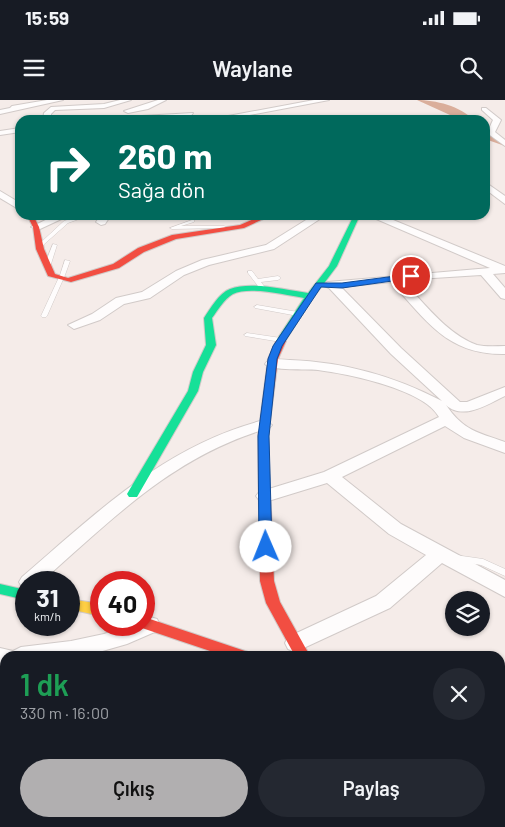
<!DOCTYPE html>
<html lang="tr">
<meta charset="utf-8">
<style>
body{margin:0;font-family:Barlow,sans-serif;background:#242831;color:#f1f3f6;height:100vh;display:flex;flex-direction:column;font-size:19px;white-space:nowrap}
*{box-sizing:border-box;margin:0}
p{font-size:16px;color:#9ea1a6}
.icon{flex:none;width:28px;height:28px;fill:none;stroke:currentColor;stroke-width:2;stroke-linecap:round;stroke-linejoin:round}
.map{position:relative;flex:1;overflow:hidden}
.sheet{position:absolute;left:0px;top:551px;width:505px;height:176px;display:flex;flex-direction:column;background:#171b24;border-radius:15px 15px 0 0;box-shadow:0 1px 4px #0004}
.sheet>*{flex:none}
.top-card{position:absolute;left:15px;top:15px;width:475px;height:105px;border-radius:15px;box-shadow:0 1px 4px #0004;background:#00695c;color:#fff;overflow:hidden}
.fabs{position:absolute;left:445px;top:491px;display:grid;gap:10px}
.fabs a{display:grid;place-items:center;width:45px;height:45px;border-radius:50%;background:#171b24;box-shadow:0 1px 4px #0004;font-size:25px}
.speed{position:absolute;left:15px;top:471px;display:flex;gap:10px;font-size:25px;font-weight:700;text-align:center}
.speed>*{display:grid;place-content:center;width:65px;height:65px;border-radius:50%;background:#171b24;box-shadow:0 1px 4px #0004;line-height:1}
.speed small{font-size:12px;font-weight:400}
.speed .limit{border:8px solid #d22;background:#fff;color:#111}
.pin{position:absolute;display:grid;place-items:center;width:42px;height:42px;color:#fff;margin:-21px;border:2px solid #fff;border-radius:50%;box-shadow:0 1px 5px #0007}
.me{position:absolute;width:55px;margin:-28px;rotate:359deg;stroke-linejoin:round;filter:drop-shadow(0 0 4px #0008)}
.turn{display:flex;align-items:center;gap:18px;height:105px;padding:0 20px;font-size:22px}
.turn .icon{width:65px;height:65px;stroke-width:2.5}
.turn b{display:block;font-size:35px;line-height:42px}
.round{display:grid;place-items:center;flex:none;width:52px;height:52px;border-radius:26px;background:#242831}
.overview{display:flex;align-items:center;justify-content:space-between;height:85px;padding:0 20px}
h1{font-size:30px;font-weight:600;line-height:38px;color:#1e9e55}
.action{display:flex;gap:10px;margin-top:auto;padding:10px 20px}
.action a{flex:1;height:58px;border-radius:30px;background:#b1afb0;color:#111;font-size:20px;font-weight:600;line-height:58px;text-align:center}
.action a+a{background:#242831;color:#f1f3f6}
.status{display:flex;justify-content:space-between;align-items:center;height:35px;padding:0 25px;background:#171b24;direction:ltr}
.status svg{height:14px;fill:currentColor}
header{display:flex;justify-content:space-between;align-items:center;height:65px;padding:0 20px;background:#171b24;font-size:22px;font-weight:600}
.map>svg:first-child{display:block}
</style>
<div class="status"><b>15:59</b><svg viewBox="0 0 49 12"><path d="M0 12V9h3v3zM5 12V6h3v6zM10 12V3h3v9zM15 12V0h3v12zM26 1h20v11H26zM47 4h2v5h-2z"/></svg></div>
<header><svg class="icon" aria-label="menu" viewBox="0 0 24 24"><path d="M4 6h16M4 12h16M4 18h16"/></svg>Waylane<svg class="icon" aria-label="search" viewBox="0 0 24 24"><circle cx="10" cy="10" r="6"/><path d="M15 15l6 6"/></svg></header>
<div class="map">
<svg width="505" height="727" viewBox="0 0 505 727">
<rect width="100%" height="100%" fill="#f5ece9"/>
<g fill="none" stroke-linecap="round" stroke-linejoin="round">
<g fill="#daae9b" fill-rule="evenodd">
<path d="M 417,0 C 435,0 461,6 473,20 L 461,20 Z"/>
<polygon points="485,32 505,39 505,46 485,39"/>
</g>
<defs>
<g id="lane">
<polygon points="83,115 90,115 68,123 41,147 37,146 64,121"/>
<polygon points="192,120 194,120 194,122 181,126 224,126 226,127 224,128 172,129 170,128"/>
<polygon points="53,144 57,145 51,164 46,165 45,164"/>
<polygon points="65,160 70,161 65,175 47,216 46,217 42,217 41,216 60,175"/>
<polygon points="248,171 252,171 258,179 278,176 281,178 278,180 261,182 266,189 263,191 261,190 248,173"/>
<polygon points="257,205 298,212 301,214 298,216 255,208 254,207"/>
<polygon points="247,233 281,238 284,240 281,242 245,236 244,235"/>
<polygon points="455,455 483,459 505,469 505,476 481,465 452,460 451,458 452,456"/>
</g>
<g id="street">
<polygon points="47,0 63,0 0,14 0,10 10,8 12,6"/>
<polygon points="120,0 131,0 104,8 55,10 51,14 51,20 43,20 44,13 51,7 104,4"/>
<polygon points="158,0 166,0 148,9 128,13 124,11"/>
<polygon points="314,0 329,0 223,20 207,20"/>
<polygon points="482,8 486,8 501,20 495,32 505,40 505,46 487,33 493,20 482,10"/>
<polygon points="193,13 190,17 104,20 108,18"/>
<polygon points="20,28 20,32 0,35 0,31"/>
<polygon points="485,82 505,96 505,104 485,89"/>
<polygon points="0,91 20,103 20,110 0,98"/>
<polygon points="56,115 70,115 40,129 31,127"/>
<polygon points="101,115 111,115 105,124 101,125 96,122"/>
<polygon points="314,115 326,115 274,149 209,165 184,175 150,198 124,204 100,220 74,229 68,225 92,214 116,198 142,192 176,171 202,160 266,145"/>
<path d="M 367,115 L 381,115 L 505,166 L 505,173 L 493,174 L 505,188 L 505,199 L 501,198 L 481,175 L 402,180 C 424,203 447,234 477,245 C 486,247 496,246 505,246 L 505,254 C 447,255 427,221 391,182 L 341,187 L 401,248 L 460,302 L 467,302 L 505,287 L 505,296 C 488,304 463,321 446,305 C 464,331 477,332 505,342 L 505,353 L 464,338 L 445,326 L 342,377 L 401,424 L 505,480 L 505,497 L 442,463 L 390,508 L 295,552 L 288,549 L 285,543 L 288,537 L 376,496 L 426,455 L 389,434 L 327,383 L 265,402 L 259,400 L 256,396 L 259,392 L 324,372 L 439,317 C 424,289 348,274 318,270 C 307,269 271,271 265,264 C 270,257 283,260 290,260 C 344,262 394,276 442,301 L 391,254 L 329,188 L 322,185 L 328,182 L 490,168 Z"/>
<path d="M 264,320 L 272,325 L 269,328 C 173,356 114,418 41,482 L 26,482 L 26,489 L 22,487 L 19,482 L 22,477 C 98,412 164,346 264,320 Z"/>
<polygon points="150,517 157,519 160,525 157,531 127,544 85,556 5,556 5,566 0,566 0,548 13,551 21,547 71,541 104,534 130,525 144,525 144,519"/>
</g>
<g id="fast">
<path d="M 354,115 L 360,115 L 337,166 L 310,202 L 284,243 L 278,243 L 276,241 L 304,198 C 286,195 249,186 233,194 C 224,199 218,210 212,218 L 216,245 L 203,272 L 198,291 L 137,397 L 129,397 L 127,394 L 188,291 L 193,272 L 206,245 L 204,218 C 210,209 219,193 230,189 C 251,181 286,190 308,193 L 329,166 Z"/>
<polygon points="0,484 26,490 26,500 0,494"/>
</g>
<polygon id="slow" points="69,499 101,504 101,516 69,509"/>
<g id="jam">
<polygon points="27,115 33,115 39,127 44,149 55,174 68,178 113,164 138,148 172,135 240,125 263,115 272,115 244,128 176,139 144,152 119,168 71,182 48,176 36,149 33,127"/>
<polygon points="281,238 286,241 278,259 268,337 274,481 280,502 310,556 295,556 266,503 260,481 258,337 268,259 276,241"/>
<polygon points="144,517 248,552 250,556 225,556 139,527 138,525 144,525"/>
<polygon points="500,713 505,715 505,727 493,727 491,722 500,722"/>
</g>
</defs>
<use href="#lane" stroke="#d1cac8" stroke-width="1"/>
<use href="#street" stroke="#d1cac8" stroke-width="2"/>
<use href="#fast" stroke="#d1cac8" stroke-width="2"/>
<use href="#slow" stroke="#d1cac8" stroke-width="2"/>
<use href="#jam" stroke="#d1cac8" stroke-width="2"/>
<use href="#lane" fill="#fefcfc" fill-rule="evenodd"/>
<use href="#street" fill="#fefcfc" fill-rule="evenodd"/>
<use href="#fast" fill="#16e098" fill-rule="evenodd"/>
<use href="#slow" fill="#ffcf43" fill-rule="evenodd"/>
<use href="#jam" fill="#f24e42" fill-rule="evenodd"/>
</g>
<polygon fill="#1a73e8" stroke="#114b97" points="411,174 415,176 414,178 342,188 321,187 282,246 277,259 269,336 272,447 270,450 261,450 259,447 258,336 268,259 273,246 316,183 342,183"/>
</svg>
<div class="fabs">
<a><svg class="icon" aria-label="layers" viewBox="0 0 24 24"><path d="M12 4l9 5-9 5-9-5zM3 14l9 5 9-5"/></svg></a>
</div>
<div class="speed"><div>31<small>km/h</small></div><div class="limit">40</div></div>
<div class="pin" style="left:411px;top:176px;background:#d93025"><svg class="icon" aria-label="arrive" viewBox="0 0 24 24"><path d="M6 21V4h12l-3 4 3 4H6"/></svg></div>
<svg class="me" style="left:266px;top:447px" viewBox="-20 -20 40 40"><circle r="19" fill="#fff"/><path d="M0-13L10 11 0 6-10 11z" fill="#1a73e8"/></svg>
<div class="top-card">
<div class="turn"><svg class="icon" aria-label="right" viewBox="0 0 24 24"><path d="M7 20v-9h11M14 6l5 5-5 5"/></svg><div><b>260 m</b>Sağa dön</div></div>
</div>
<section class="sheet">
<div class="overview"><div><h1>1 dk</h1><p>330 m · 16:00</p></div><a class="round"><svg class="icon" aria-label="close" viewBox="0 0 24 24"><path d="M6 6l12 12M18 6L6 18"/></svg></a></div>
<div class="action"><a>Çıkış</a><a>Paylaş</a></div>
</section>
</div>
